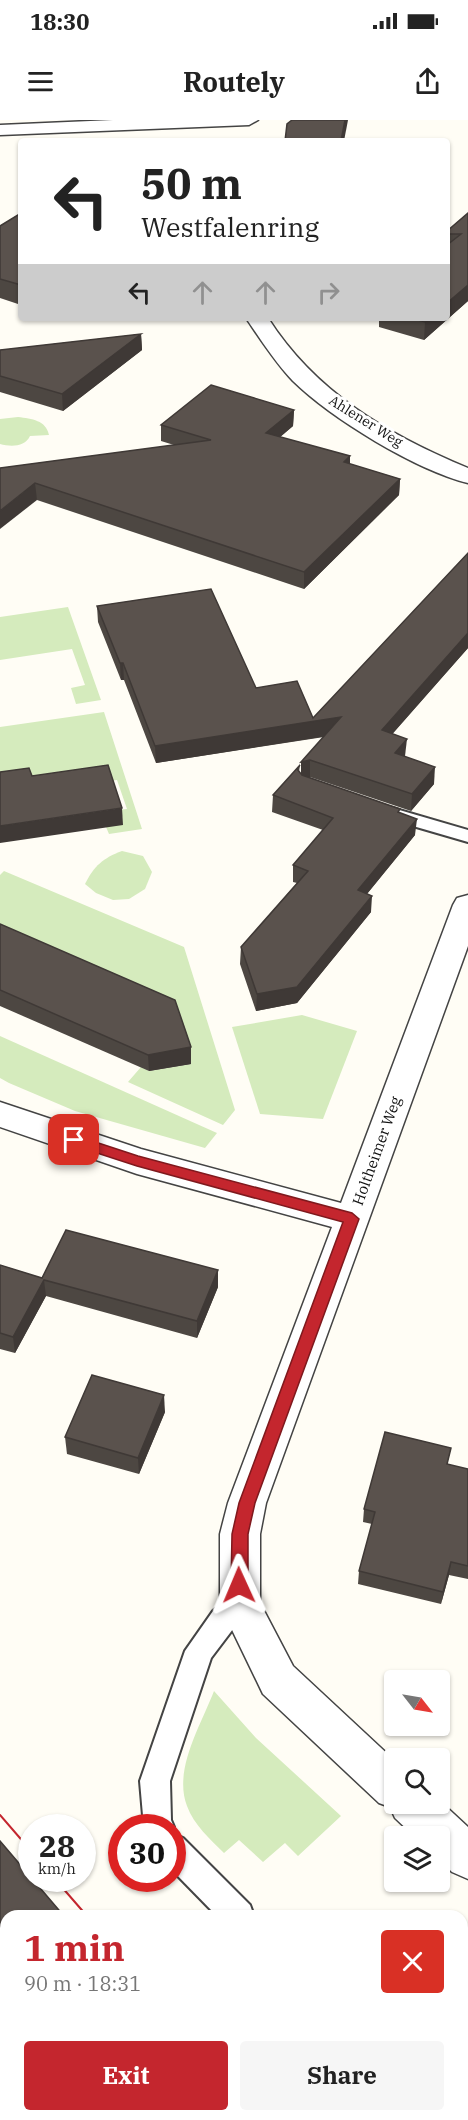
<!DOCTYPE html>
<meta charset="utf-8">
<style>
body{margin:0;font-family:"IBM Plex Serif",serif;background:#f6f6f6;color:#222;height:100vh;display:flex;flex-direction:column;font-size:22px;white-space:nowrap}
*{box-sizing:border-box;margin:0}
p{font-size:20px;color:#767676}
.icon{flex:none;width:33px;height:33px;fill:none;stroke:currentColor;stroke-width:2;stroke-linecap:round;stroke-linejoin:round}
.map{position:relative;flex:1;overflow:hidden}
.side{position:absolute;left:0px;top:1790px;width:468px;height:212px;display:flex;flex-direction:column;background:#fff;border-radius:18px 18px 0 0;box-shadow:0 2px 4px #0004}
.side>*{flex:none}
.top-card{position:absolute;left:18px;top:18px;width:432px;height:183px;border-radius:6px;box-shadow:0 2px 4px #0004;background:#fff;color:#222;overflow:hidden}
.needle{width:39px;rotate:121deg}
.fabs{position:absolute;left:384px;top:1550px;display:grid;gap:12px}
.fabs a{display:grid;place-items:center;width:66px;height:66px;border-radius:6px;background:#fff;box-shadow:0 2px 4px #0004;font-size:30px}
.speed{position:absolute;left:18px;top:1694px;display:flex;gap:12px;font-size:30px;font-weight:700;text-align:center}
.speed>*{display:grid;place-content:center;width:78px;height:78px;border-radius:50%;background:#fff;box-shadow:0 2px 4px #0004;line-height:1}
.speed small{font-size:15px;font-weight:400}
.speed .limit{border:9px solid #d22;background:#fff;color:#111}
.pin{position:absolute;display:grid;place-items:center;width:51px;height:51px;color:#fff;margin:-26px;border-radius:12px;box-shadow:0 3px 9px #0006}
.me{position:absolute;width:66px;margin:-33px;rotate:359deg;stroke-linejoin:round;filter:drop-shadow(0 0 4px #0008)}
.turn{display:flex;align-items:center;gap:21px;height:126px;padding:0 24px;font-size:27px}
.turn .icon{width:78px;height:78px;stroke-width:2.5}
.turn b{display:block;font-size:42px;line-height:51px}
.lanes{display:flex;align-items:center;height:57px;padding:0 24px;background:#0003;justify-content:center;gap:30px;direction:ltr}
.lanes .off{opacity:.35}
.round{display:grid;place-items:center;flex:none;width:63px;height:63px;border-radius:6px;background:#f6f6f6}
.head{display:flex;align-items:center;justify-content:space-between;height:102px;padding:0 24px}
h1{font-size:36px;font-weight:800;line-height:45px;color:#c4262e}
.action{display:flex;gap:12px;margin-top:auto;padding:12px 24px}
.action a{flex:1;height:69px;border-radius:6px;background:#c4262e;color:#fff;font-size:24px;font-weight:800;line-height:69px;text-align:center}
.action a+a{background:#f6f6f6;color:#222}
.status{display:flex;justify-content:space-between;align-items:center;height:42px;padding:0 30px;background:#fff;direction:ltr}
.status svg{height:16px;fill:currentColor}
header{display:flex;justify-content:space-between;align-items:center;height:78px;padding:0 24px;background:#fff;font-size:27px;font-weight:800}
.map>svg:first-child{display:block}
</style>
<div class="status"><b>18:30</b><svg viewBox="0 0 49 12"><path d="M0 12V9h3v3zM5 12V6h3v6zM10 12V3h3v9zM15 12V0h3v12zM26 1h20v11H26zM47 4h2v5h-2z"/></svg></div>
<header><svg class="icon" aria-label="menu" viewBox="0 0 24 24"><path d="M4 6h16M4 12h16M4 18h16"/></svg>Routely<svg class="icon" aria-label="share" viewBox="0 0 24 24"><path d="M12 15V3M7 8l5-5 5 5M5 13v7h14v-7"/></svg></header>
<div class="map">
<svg width="468" height="2000" viewBox="0 0 468 2000">
<rect width="100%" height="100%" fill="#fffdf5"/>
<g fill="#d5ebbd">
<path d="M 18,297 C 32,299 46,300 49,315 L 30,316 C 25,327 11,327 0,324 L 0,299 Z"/>
<polygon points="68,487 101,580 76,584 71,568 85,565 72,529 0,540 0,497"/>
<polygon points="104,592 142,709 109,714 106,707 118,690 127,689 117,660 33,673 0,669 0,607"/>
<path d="M 122,731 L 143,736 L 152,752 L 145,769 L 129,779 L 113,780 L 96,773 L 85,764 C 94,746 103,738 122,731 Z"/>
<polygon points="4,751 184,827 235,990 223,1005 128,962 141,947 149,951 191,944 0,821 0,755"/>
<polygon points="302,895 357,911 323,999 260,994 232,907"/>
<polygon points="0,916 217,1013 205,1028 75,991 9,963 0,958"/>
<path d="M 214,1571 L 256,1618 L 341,1696 L 298,1736 L 285,1723 L 263,1742 L 239,1720 L 224,1733 C 210,1719 194,1705 187,1686 C 173,1650 201,1605 214,1571 Z"/>
<polygon points="0,1961 6,1968 6,1995 28,1995 32,2000 0,2000"/>
</g>
<g fill="none" stroke-linecap="round" stroke-linejoin="round">
<defs>
<g id="lane">
<polygon points="389,687 468,710 468,722 382,697 379,693 382,689"/>
<polygon points="240,1473 250,1476 254,1485 250,1494 233,1509 211,1538 170,1661 171,1700 174,1707 172,1710 172,1707 144,1707 140,1661 185,1531 213,1491 230,1476"/>
<polygon points="172,1713 183,1718 250,1785 254,1796 217,1796 172,1750"/>
<polygon points="419,1995 453,1995 455,2000 421,2000"/>
</g>
<g id="street">
<polygon points="113,0 258,0 249,5 0,15 0,5"/>
<path d="M 246,198 L 268,198 C 315,272 388,315 468,348 L 468,363 C 416,350 332,299 293,261 C 275,242 261,220 246,198 Z"/>
<polygon points="468,775 468,826 266,1383 260,1414 260,1483 293,1546 394,1640 394,1683 440,1681 468,1707 468,1759 452,1752 440,1740 440,1716 414,1716 395,1698 390,1687 379,1683 263,1574 220,1485 220,1414 228,1383 332,1107 137,1054 0,1007 0,982 141,1029 341,1083 453,785 457,778"/>
</g>
</defs>
<use href="#lane" stroke="#444" stroke-width="4"/>
<use href="#street" stroke="#444" stroke-width="3"/>
<use href="#lane" fill="#fff" fill-rule="evenodd"/>
<use href="#street" fill="#fff" fill-rule="evenodd"/>
<g stroke="#c4262e" stroke-width="2">
<polyline points="0,1695 32,1732"/>
<polyline points="54,1758 87,1796"/>
<polyline points="0,1924 6,1932"/>
<polyline points="57,1995 61,2000"/>
<polyline points="262,1995 266,2000"/>
</g>
</g>
<g fill="#4d4742">
<polygon points="21,93 21,185 0,178 0,106"/>
<polygon points="468,93 468,181 424,220 379,207 379,198 447,198 447,111"/>
<polygon points="141,214 142,230 63,291 0,272 0,230"/>
<polygon points="294,290 293,306 280,317 350,336 350,344 400,359 399,375 304,469 37,380 0,348 174,325 161,321 161,305"/>
<polygon points="468,433 468,528 392,614 405,636 405,637 434,664 411,691 310,657 308,657 400,693 415,715 367,774 371,792 297,883 256,891 240,844 241,827 297,763 293,762 293,745 323,710 272,692 273,675 300,645 299,652 301,654 324,617 156,643 124,560 121,560 98,502 97,486 313,598"/>
<polygon points="0,804 191,927 191,944 149,951 0,886"/>
<polygon points="0,1145 42,1158 218,1167 197,1218 46,1176 15,1233 0,1229"/>
<polygon points="165,1292 139,1354 67,1334 65,1317"/>
<polygon points="448,1345 468,1349 468,1459 449,1455 441,1484 358,1464 359,1451 372,1404 363,1402 364,1389"/>
<polygon points="0,1721 6,1796 6,1897 0,1889"/>
<polygon points="107,1995 221,1995 226,2000 111,2000"/>
</g>
<g fill="#3f3936">
<polygon points="345,0 348,0 344,21 341,21"/>
<polygon points="468,165 468,181 424,220 425,202 430,198 447,198 447,183"/>
<polygon points="141,214 142,230 63,291 62,274"/>
<polygon points="294,290 293,306 266,329 266,313"/>
<polygon points="350,336 350,352 344,342"/>
<polygon points="400,359 399,375 304,469 304,452"/>
<polygon points="35,363 37,380 0,409 0,391"/>
<polygon points="468,513 468,528 381,627 382,610"/>
<polygon points="120,543 123,543 124,560 121,560"/>
<polygon points="341,597 340,614 156,643 155,626"/>
<polygon points="407,619 405,636 393,650 395,633"/>
<polygon points="310,640 310,657 301,659 301,642"/>
<polygon points="435,647 434,664 411,691 412,674"/>
<polygon points="122,688 123,705 0,723 0,706"/>
<polygon points="417,699 415,715 357,786 358,770"/>
<polygon points="372,776 371,792 297,883 256,891 257,874"/>
<polygon points="191,927 191,944 149,951 148,935"/>
<polygon points="218,1150 218,1167 197,1218 197,1201"/>
<polygon points="44,1160 46,1176 15,1233 13,1217"/>
<polygon points="164,1275 165,1292 139,1354 138,1338"/>
<polygon points="451,1442 449,1455 441,1484 443,1472"/>
<polygon points="468,1908 468,1913 462,1920 462,1914"/>
</g>
<g fill="#5a524d" stroke="#3f3936" stroke-width="1.5">
<polygon points="292,0 345,0 341,21 285,21 287,4"/>
<polygon points="21,93 21,165 0,159 0,106"/>
<polygon points="468,93 468,165 447,183 447,125 461,114 447,114 447,111"/>
<polygon points="410,198 430,198 425,202"/>
<polygon points="141,214 62,274 0,256 0,230"/>
<polygon points="211,265 294,290 266,313 350,336 344,342 400,359 304,452 35,363 0,391 0,348 211,320 161,305"/>
<polygon points="468,433 468,513 382,610 407,619 395,633 435,647 412,674 310,640 301,642 341,597 155,626 123,543 120,543 97,486 211,469 256,568 297,561 313,598"/>
<polygon points="108,645 122,688 0,706 0,652 29,648 32,656"/>
<polygon points="300,645 297,649 302,655 400,689 398,692 417,699 358,770 372,776 297,867 257,874 241,827 308,751 293,745 333,698 273,675"/>
<polygon points="0,804 175,880 191,927 148,935 0,870"/>
<polygon points="66,1110 218,1150 197,1201 44,1160 13,1217 0,1213 0,1145 42,1158"/>
<polygon points="92,1255 164,1275 138,1338 65,1317"/>
<polygon points="385,1312 451,1328 447,1344 468,1349 468,1446 451,1442 443,1472 359,1451 375,1392 364,1389"/>
<polygon points="0,1721 64,1796 6,1796 6,1888 4,1889 0,1884"/>
<polygon points="462,1826 468,1832 468,1908 462,1914"/>
<polygon points="112,1995 221,1995 226,2000 116,2000"/>
</g>
<polygon fill="#c4262e" stroke="#7f191e" stroke-width="1.5" points="74,1015 138,1036 352,1093 359,1099 255,1383 248,1414 248,1465 245,1470 239,1472 233,1470 231,1465 232,1414 239,1383 343,1102 137,1046 69,1024 67,1020"/>
<g text-anchor="middle" stroke-width="6" stroke-linejoin="round" paint-order="stroke">
<g font-size="14" fill="#111" stroke="#fff">
<text transform="translate(366 301) rotate(32)" y="5">Ahlener Weg</text>
</g>
<g font-size="15" fill="#111" stroke="#fff">
<text transform="translate(377 1031) rotate(-70)" y="5">Holtheimer Weg</text>
</g>
</g>
</svg>
<div class="fabs">
<a><svg class="needle" viewBox="-14 -14 28 28"><path d="M0-13l5 13h-10z" fill="#e53935"/><path d="M0 13l5-13h-10z" fill="#767676"/></svg></a>
<a><svg class="icon" aria-label="search" viewBox="0 0 24 24"><circle cx="10" cy="10" r="6"/><path d="M15 15l6 6"/></svg></a>
<a><svg class="icon" aria-label="layers" viewBox="0 0 24 24"><path d="M12 4l9 5-9 5-9-5zM3 14l9 5 9-5"/></svg></a>
</div>
<div class="speed"><div>28<small>km/h</small></div><div class="limit">30</div></div>
<div class="pin" style="left:74px;top:1020px;background:#d93025"><svg class="icon" aria-label="arrive" viewBox="0 0 24 24"><path d="M6 21V4h12l-3 4 3 4H6"/></svg></div>
<svg class="me" style="left:239px;top:1465px" viewBox="-20 -20 40 40"><path d="M0-17L14 15 0 8-14 15z" fill="#c4262e" stroke="#fff" stroke-width="4"/></svg>
<div class="top-card">
<div class="turn"><svg class="icon" aria-label="left" viewBox="0 0 24 24"><path d="M17 20v-9H6M10 6l-5 5 5 5"/></svg><div><b>50 m</b>Westfalenring</div></div>
<div class="lanes"><svg class="icon" aria-label="left" viewBox="0 0 24 24"><path d="M17 20v-9H6M10 6l-5 5 5 5"/></svg><svg class="icon off" aria-label="ahead" viewBox="0 0 24 24"><path d="M12 20V5M6 11l6-6 6 6"/></svg><svg class="icon off" aria-label="ahead" viewBox="0 0 24 24"><path d="M12 20V5M6 11l6-6 6 6"/></svg><svg class="icon off" aria-label="right" viewBox="0 0 24 24"><path d="M7 20v-9h11M14 6l5 5-5 5"/></svg></div>
</div>
<section class="side">
<div class="head"><div><h1>1 min</h1><p>90 m · 18:31</p></div><a class="round" style="background:#d93025;color:#fff"><svg class="icon" aria-label="close" viewBox="0 0 24 24"><path d="M6 6l12 12M18 6L6 18"/></svg></a></div>
<div class="action"><a>Exit</a><a>Share</a></div>
</section>
</div>
